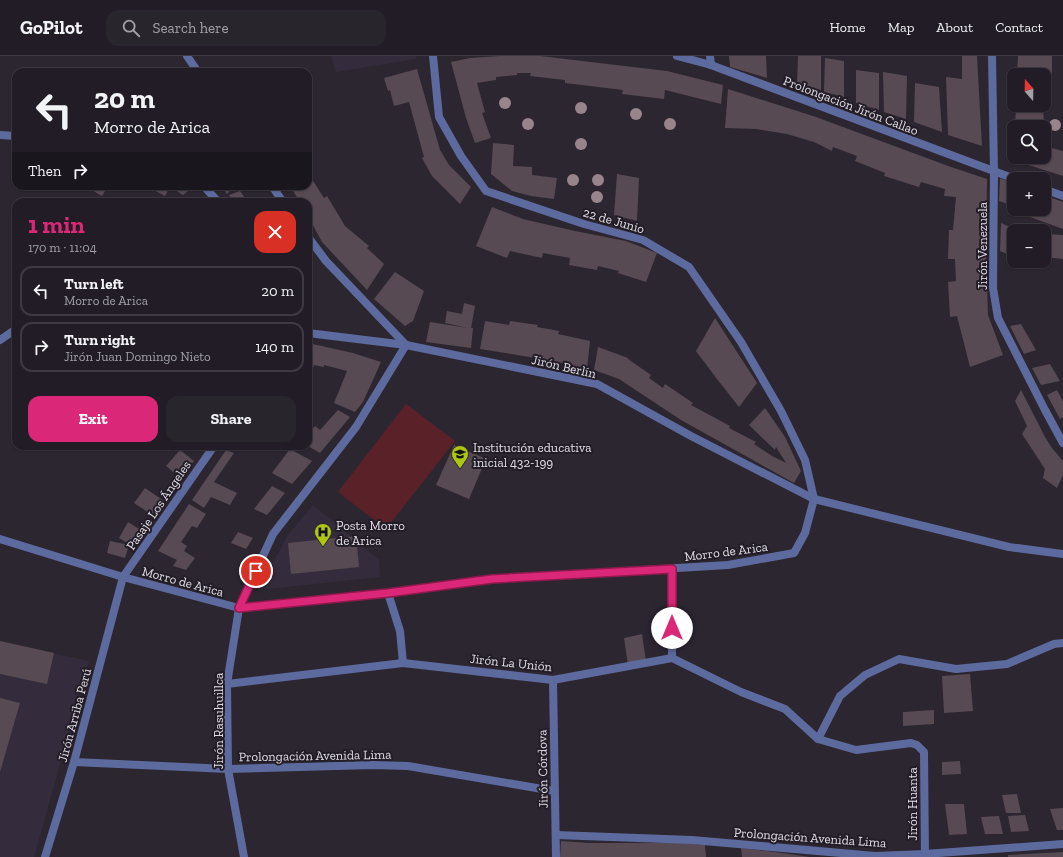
<!DOCTYPE html>
<meta charset="utf-8">
<style>
body{margin:0;font-family:"Zilla Slab",serif;background:#29252d;color:#f1f3f6;height:100vh;display:flex;flex-direction:column;font-size:15px;white-space:nowrap}
*{box-sizing:border-box;margin:0}
p{font-size:13px;color:#a2a1a7}
.icon{flex:none;width:22px;height:22px;fill:none;stroke:currentColor;stroke-width:2;stroke-linecap:round;stroke-linejoin:round}
.map{position:relative;flex:1;overflow:hidden}
.panel{position:absolute;left:12px;top:142px;width:300px;height:252px;display:flex;flex-direction:column;background:#211c25;border-radius:12px;box-shadow:0 1px 3px #0004,0 0 0 1px #3e3a42}
.panel>*{flex:none}
.guide{position:absolute;left:12px;top:12px;width:300px;height:122px;border-radius:12px;box-shadow:0 1px 3px #0004,0 0 0 1px #3e3a42;background:#211c25;color:#f1f3f6;overflow:hidden}
.needle{width:26px;rotate:340deg}
.fabs{position:absolute;left:1007px;top:12px;display:grid;gap:8px}
.fabs a{display:grid;place-items:center;width:44px;height:44px;border-radius:8px;background:#211c25;box-shadow:0 1px 3px #0004,0 0 0 1px #3e3a42;font-size:20px}
.pin{position:absolute;display:grid;place-items:center;width:34px;height:34px;color:#fff;margin:-17px;border:2px solid #fff;border-radius:50%;box-shadow:0 1px 4px #0007}
.me{position:absolute;width:44px;margin:-22px;rotate:0deg;stroke-linejoin:round;filter:drop-shadow(0 0 3px #0008)}
.turn{display:flex;align-items:center;gap:14px;height:84px;padding:0 16px;font-size:18px}
.turn .icon{width:52px;height:52px;stroke-width:2.5}
.turn b{display:block;font-size:28px;line-height:34px}
.then{display:flex;align-items:center;height:38px;padding:0 16px;background:#0003;gap:8px;font-size:15px}
.round{display:grid;place-items:center;flex:none;width:42px;height:42px;border-radius:12px;background:#29252d}
.headline{display:flex;align-items:center;justify-content:space-between;height:68px;padding:0 16px}
h1{font-size:24px;font-weight:800;line-height:30px;color:#db2777}
.cta{display:flex;gap:8px;margin-top:auto;padding:8px 16px}
.cta a{flex:1;height:46px;border-radius:12px;background:#db2777;color:#fff;font-size:16px;font-weight:800;line-height:46px;text-align:center}
.cta a+a{background:#29252d;color:#f1f3f6}
ul{padding:0;list-style:none}
li{display:flex;align-items:center;gap:12px;height:50px;margin:0 8px 6px;padding:0 8px;border:2px solid #3e3a42;border-radius:12px}
li div{flex:1}
li b{display:block;font-size:15px}
li em{font-style:normal}
header{display:flex;align-items:center;gap:24px;box-sizing:border-box;height:56px;padding:0 20px;background:#211c25;border-bottom:1px solid #3e3a42}
header strong{font-size:19px}
nav{display:flex;gap:22px;margin-inline-start:auto;font-size:14px}
.search{width:280px;height:36px;background:#29252d;display:flex;align-items:center;gap:10px;box-sizing:border-box;padding:0 14px;border-radius:12px;color:#a2a1a7;font-size:15px}
.map>svg:first-child{display:block}
</style>
<header>
<strong>GoPilot</strong>
<div class="search"><svg class="icon" aria-label="search" viewBox="0 0 24 24"><circle cx="10" cy="10" r="6"/><path d="M15 15l6 6"/></svg>Search here</div>
<nav><a>Home</a><a>Map</a><a>About</a><a>Contact</a></nav>
</header>
<div class="map">
<svg width="1063" height="801" viewBox="0 0 1063 801">
<rect width="100%" height="100%" fill="#2c2631"/>
<g fill="#342c3d">
<polygon points="331,0 416,0 416,3 336,16"/>
<polygon points="313,449 379,504 380,521 258,534 288,479"/>
<polygon points="0,586 89,605 34,801 0,801"/>
</g>
<polygon fill="#5b2128" points="406,348 455,385 386,473 338,436"/>
<g fill="#574a52">
<polygon points="500,0 540,0 667,15 723,29 721,48 665,34 664,43 622,38 623,34 565,27 565,24 530,20 531,17 517,17 517,19 496,21 496,24 477,27 485,56 482,57 491,82 475,87 466,62 451,6 470,2"/>
<polygon points="729,0 766,0 767,22 730,11"/>
<polygon points="798,0 821,0 821,34 797,29"/>
<polygon points="962,0 977,0 982,90 948,79 946,21 962,23"/>
<polygon points="1018,0 1052,0 1052,18 1044,19 1017,19"/>
<polygon points="825,2 844,5 844,41 824,36"/>
<polygon points="417,13 440,94 449,109 471,131 460,148 432,120 422,102 424,101 409,46 394,50 390,34 388,35 384,22"/>
<polygon points="856,14 879,17 879,54 856,47"/>
<polygon points="883,16 907,20 906,63 884,56"/>
<polygon points="915,27 939,31 942,76 914,66"/>
<polygon points="728,33 816,61 951,111 987,123 986,202 988,259 1003,299 970,311 957,260 950,261 948,226 956,225 955,203 948,203 949,174 953,174 956,141 944,140 945,133 921,126 919,131 884,120 885,117 855,105 857,100 833,91 832,95 814,86 787,78 756,73 725,72"/>
<polygon points="1016,49 1043,49 1044,71 1015,71"/>
<polygon points="493,87 514,89 513,110 532,111 532,119 557,122 554,143 531,140 512,135 491,118"/>
<polygon points="1044,90 1063,95 1063,120 1016,105 1016,101 1044,101"/>
<polygon points="308,117 324,142 327,140 345,170 369,190 367,192 384,208 367,234 322,186 308,160 308,146 300,146 290,130 308,130"/>
<polygon points="617,118 639,122 637,165 614,159"/>
<polygon points="1000,122 1014,128 1014,150 999,145"/>
<polygon points="85,130 108,130 102,140"/>
<polygon points="146,130 192,130 193,131 183,139 170,131 165,140"/>
<polygon points="221,130 235,130 227,138"/>
<polygon points="240,135 248,146 234,146 229,139"/>
<polygon points="1044,139 1063,146 1063,173 1030,161 1032,157 1021,153 1044,153"/>
<polygon points="492,151 523,163 575,175 626,185 657,197 646,226 618,217 619,215 598,210 597,214 569,209 570,202 543,197 542,202 510,195 507,202 476,190"/>
<polygon points="1001,167 1012,172 1012,200 1000,195"/>
<polygon points="1044,178 1063,179 1063,203 1044,201"/>
<polygon points="395,216 424,235 413,265 405,270 374,243"/>
<polygon points="464,247 475,250 471,272 473,272 471,292 426,286 430,266 468,272 445,267 447,255 462,258"/>
<polygon points="715,262 757,327 739,351 717,323 696,295"/>
<polygon points="485,265 509,269 510,265 538,269 537,271 559,275 558,278 590,285 587,313 554,305 480,293"/>
<polygon points="1021,268 1036,294 1024,298 1010,270"/>
<polygon points="308,287 353,297 381,306 363,346 355,356 334,347 347,315 324,309 324,311 314,309 313,313 308,311"/>
<polygon points="598,291 628,302 628,303 651,319 649,322 663,332 665,328 693,347 691,349 730,370 729,372 756,386 754,388 772,400 786,407 776,391 775,394 749,369 765,352 785,381 801,415 794,427 681,364 619,323 594,314"/>
<polygon points="1050,308 1060,325 1041,329 1032,312"/>
<polygon points="1021,334 1045,381 1052,392 1063,405 1063,419 1057,432 1043,422 1045,413 1022,378 1027,370 1015,345"/>
<polygon points="1057,334 1063,345 1063,361 1060,363 1047,339"/>
<polygon points="338,354 350,361 320,397 308,390 308,378 315,370 320,374"/>
<polygon points="454,389 486,403 469,443 436,429"/>
<polygon points="290,393 312,405 292,428 272,417"/>
<polygon points="180,394 194,405 180,422 166,410"/>
<polygon points="226,394 234,397 214,426 237,437 230,449 211,441 204,452 192,444"/>
<polygon points="272,430 285,437 267,459 254,453"/>
<polygon points="145,432 164,445 154,460 134,447"/>
<polygon points="189,448 206,458 197,472 192,470 181,486 187,490 184,495 195,502 186,514 173,510 177,504 158,495"/>
<polygon points="128,466 144,476 134,491 119,482"/>
<polygon points="238,476 253,482 246,493 231,487"/>
<polygon points="356,480 359,511 291,518 288,487"/>
<polygon points="110,485 129,489 125,502 107,497"/>
<polygon points="642,578 646,605 628,609 624,582"/>
<polygon points="0,585 54,597 47,628 0,618"/>
<polygon points="970,618 973,655 944,657 942,620"/>
<polygon points="0,642 20,647 0,716"/>
<polygon points="934,654 934,668 903,670 903,656"/>
<polygon points="960,705 961,718 942,719 942,706"/>
<polygon points="1017,738 1021,757 1006,757 1002,739"/>
<polygon points="945,748 964,748 967,778 949,779"/>
<polygon points="1063,752 1063,774 1057,774 1050,753"/>
<polygon points="1025,759 1029,775 1011,776 1008,760"/>
<polygon points="999,760 1003,778 985,778 981,761"/>
<polygon points="561,785 589,787 683,787 705,789 706,801 560,801"/>
<polygon points="741,792 775,796 810,801 742,801"/>
<polygon points="1063,796 1063,801 1008,801 1008,799"/>
</g>
<g fill="none" stroke-linecap="round" stroke-linejoin="round">
<g stroke="#5d6a9e" stroke-width="8">
<polyline points="187,0 198,16"/>
<polyline points="677,0 711,9 1015,123"/>
<polyline points="710,0 711,9"/>
<polyline points="992,0 994,116 993,232 998,262 1045,354 1063,387"/>
<polyline points="0,79 16,80"/>
<polyline points="204,130 218,146"/>
<polyline points="272,130 283,146"/>
<polyline points="1044,133 1063,140"/>
<polyline points="308,181 326,205 406,289"/>
<polyline points="308,277 406,289 597,328 691,380 814,443 1009,491 1063,498"/>
<polyline points="0,284 16,273"/>
<polyline points="0,483 123,521 239,552 388,537 492,523 728,509 794,497 805,477 814,443 805,404 781,355 741,286 689,211 643,184 584,168 486,135 461,100 439,61 433,0"/>
<polyline points="388,537 400,575 403,607"/>
<polyline points="672,602 672,513"/>
<polyline points="553,624 556,801"/>
<polyline points="227,628 403,607 553,624 672,602 741,636 785,653 818,683 856,694 911,687 917,689 924,696 925,801"/>
<polyline points="818,683 840,640 865,619 899,603 956,613 1007,608 1054,588 1063,587"/>
<polyline points="74,706 228,713 373,709 408,710 554,735"/>
<polyline points="556,779 692,784 875,800 925,798 1063,788"/>
<polyline points="45,801 74,706 123,521 214,390"/>
<polyline points="244,801 228,713 227,628 239,552 273,478 356,371 406,289"/>
</g>
</g>
<g fill="#97858b">
<circle cx="505" cy="47" r="6"/>
<circle cx="581" cy="52" r="6"/>
<circle cx="636" cy="58" r="6"/>
<circle cx="528" cy="68" r="6"/>
<circle cx="670" cy="68" r="6"/>
<circle cx="1055" cy="69" r="6"/>
<circle cx="581" cy="88" r="6"/>
<circle cx="573" cy="124" r="6"/>
<circle cx="598" cy="124" r="6"/>
<circle cx="597" cy="141" r="6"/>
</g>
<g fill="none" stroke-linecap="round" stroke-linejoin="round">
<defs>
<polyline id="route" points="256,515 239,552 388,537 492,523 672,513 672,572"/>
</defs>
<use href="#route" stroke="#8e194d" stroke-width="10"/>
<use href="#route" stroke="#db2777" stroke-width="7"/>
</g>
<defs>
<symbol id="school-pin" viewBox="-11 -11 22 30"><path d="M0 17L-7.5 6A9.5 9.5 0 1 1 7.5 6Z" fill="#acc612" stroke="#221d27"/><path d="M0-5L7-2L0 1L-7-2ZM-4 1L0 2.5L4 1V4Q0 6-4 4Z" fill="#111"/></symbol>
<symbol id="hospital-pin" viewBox="-11 -11 22 30"><path d="M0 17L-7.5 6A9.5 9.5 0 1 1 7.5 6Z" fill="#acc612" stroke="#221d27"/><path d="M-5-5h3v3.5h4V-5h3V5h-3V1.5h-4V5h-3Z" fill="#111"/></symbol>
</defs>
<g fill-rule="evenodd">
<use href="#school-pin" x="450" y="388" width="20" height="27"/>
<use href="#hospital-pin" x="313" y="466" width="20" height="27"/>
</g>
<g text-anchor="middle" stroke-width="4" stroke-linejoin="round" paint-order="stroke">
<g font-size="13" fill="#e0dde4" stroke="#221d27">
<text transform="translate(851 49) rotate(21)" y="5">Prolongación Jirón Callao</text>
<text transform="translate(614 164) rotate(16)" y="5">22 de Junio</text>
<text transform="translate(982 190) rotate(-90)" y="5">Jirón Venezuela</text>
<text transform="translate(564 310) rotate(13)" y="5">Jirón Berlín</text>
<text transform="translate(158 449) rotate(-56)" y="5">Pasaje Los Ángeles</text>
<text transform="translate(726 495) rotate(-7)" y="5">Morro de Arica</text>
<text transform="translate(183 525) rotate(15)" y="5">Morro de Arica</text>
<text transform="translate(511 606) rotate(6)" y="5">Jirón La Unión</text>
<text transform="translate(74 659) rotate(-75)" y="5">Jirón Arriba Perú</text>
<text transform="translate(218 665) rotate(-90)" y="5">Jirón Rasuhuillca</text>
<text transform="translate(315 699) rotate(-1)" y="5">Prolongación Avenida Lima</text>
<text transform="translate(542 713) rotate(-91)" y="5">Jirón Córdova</text>
<text transform="translate(912 748) rotate(-90)" y="5">Jirón Huanta</text>
<text transform="translate(810 781) rotate(4)" y="5">Prolongación Avenida Lima</text>
</g>
<g font-size="13" fill="#e0dde4" stroke="#221d27" text-anchor="start">
<text x="473" y="396">Institución educativa<tspan x="473" dy="15">inicial 432-199</tspan></text>
<text x="336" y="474">Posta Morro<tspan x="336" dy="15">de Arica</tspan></text>
</g>
</g>
</svg>
<div class="fabs">
<a><svg class="needle" viewBox="-14 -14 28 28"><path d="M0-13l5 13h-10z" fill="#e53935"/><path d="M0 13l5-13h-10z" fill="#a2a1a7"/></svg></a>
<a><svg class="icon" aria-label="search" viewBox="0 0 24 24"><circle cx="10" cy="10" r="6"/><path d="M15 15l6 6"/></svg></a>
<a>+</a>
<a>−</a>
</div>
<div class="pin" style="left:256px;top:515px;background:#d93025"><svg class="icon" aria-label="arrive" viewBox="0 0 24 24"><path d="M6 21V4h12l-3 4 3 4H6"/></svg></div>
<svg class="me" style="left:672px;top:572px" viewBox="-20 -20 40 40"><circle r="19" fill="#fff"/><path d="M0-13L10 11 0 6-10 11z" fill="#db2777"/></svg>
<div class="guide">
<div class="turn"><svg class="icon" aria-label="left" viewBox="0 0 24 24"><path d="M17 20v-9H6M10 6l-5 5 5 5"/></svg><div><b>20 m</b>Morro de Arica</div></div>
<div class="then">Then<svg class="icon" aria-label="right" viewBox="0 0 24 24"><path d="M7 20v-9h11M14 6l5 5-5 5"/></svg></div>
</div>
<section class="panel">
<div class="headline"><div><h1>1 min</h1><p>170 m · 11:04</p></div><a class="round" style="background:#d93025;color:#fff"><svg class="icon" aria-label="close" viewBox="0 0 24 24"><path d="M6 6l12 12M18 6L6 18"/></svg></a></div>
<ul>
<li><svg class="icon" aria-label="left" viewBox="0 0 24 24"><path d="M17 20v-9H6M10 6l-5 5 5 5"/></svg><div><b>Turn left</b><p>Morro de Arica</p></div><em>20 m</em></li>
<li><svg class="icon" aria-label="right" viewBox="0 0 24 24"><path d="M7 20v-9h11M14 6l5 5-5 5"/></svg><div><b>Turn right</b><p>Jirón Juan Domingo Nieto</p></div><em>140 m</em></li>
</ul>
<div class="cta"><a>Exit</a><a>Share</a></div>
</section>
</div>
